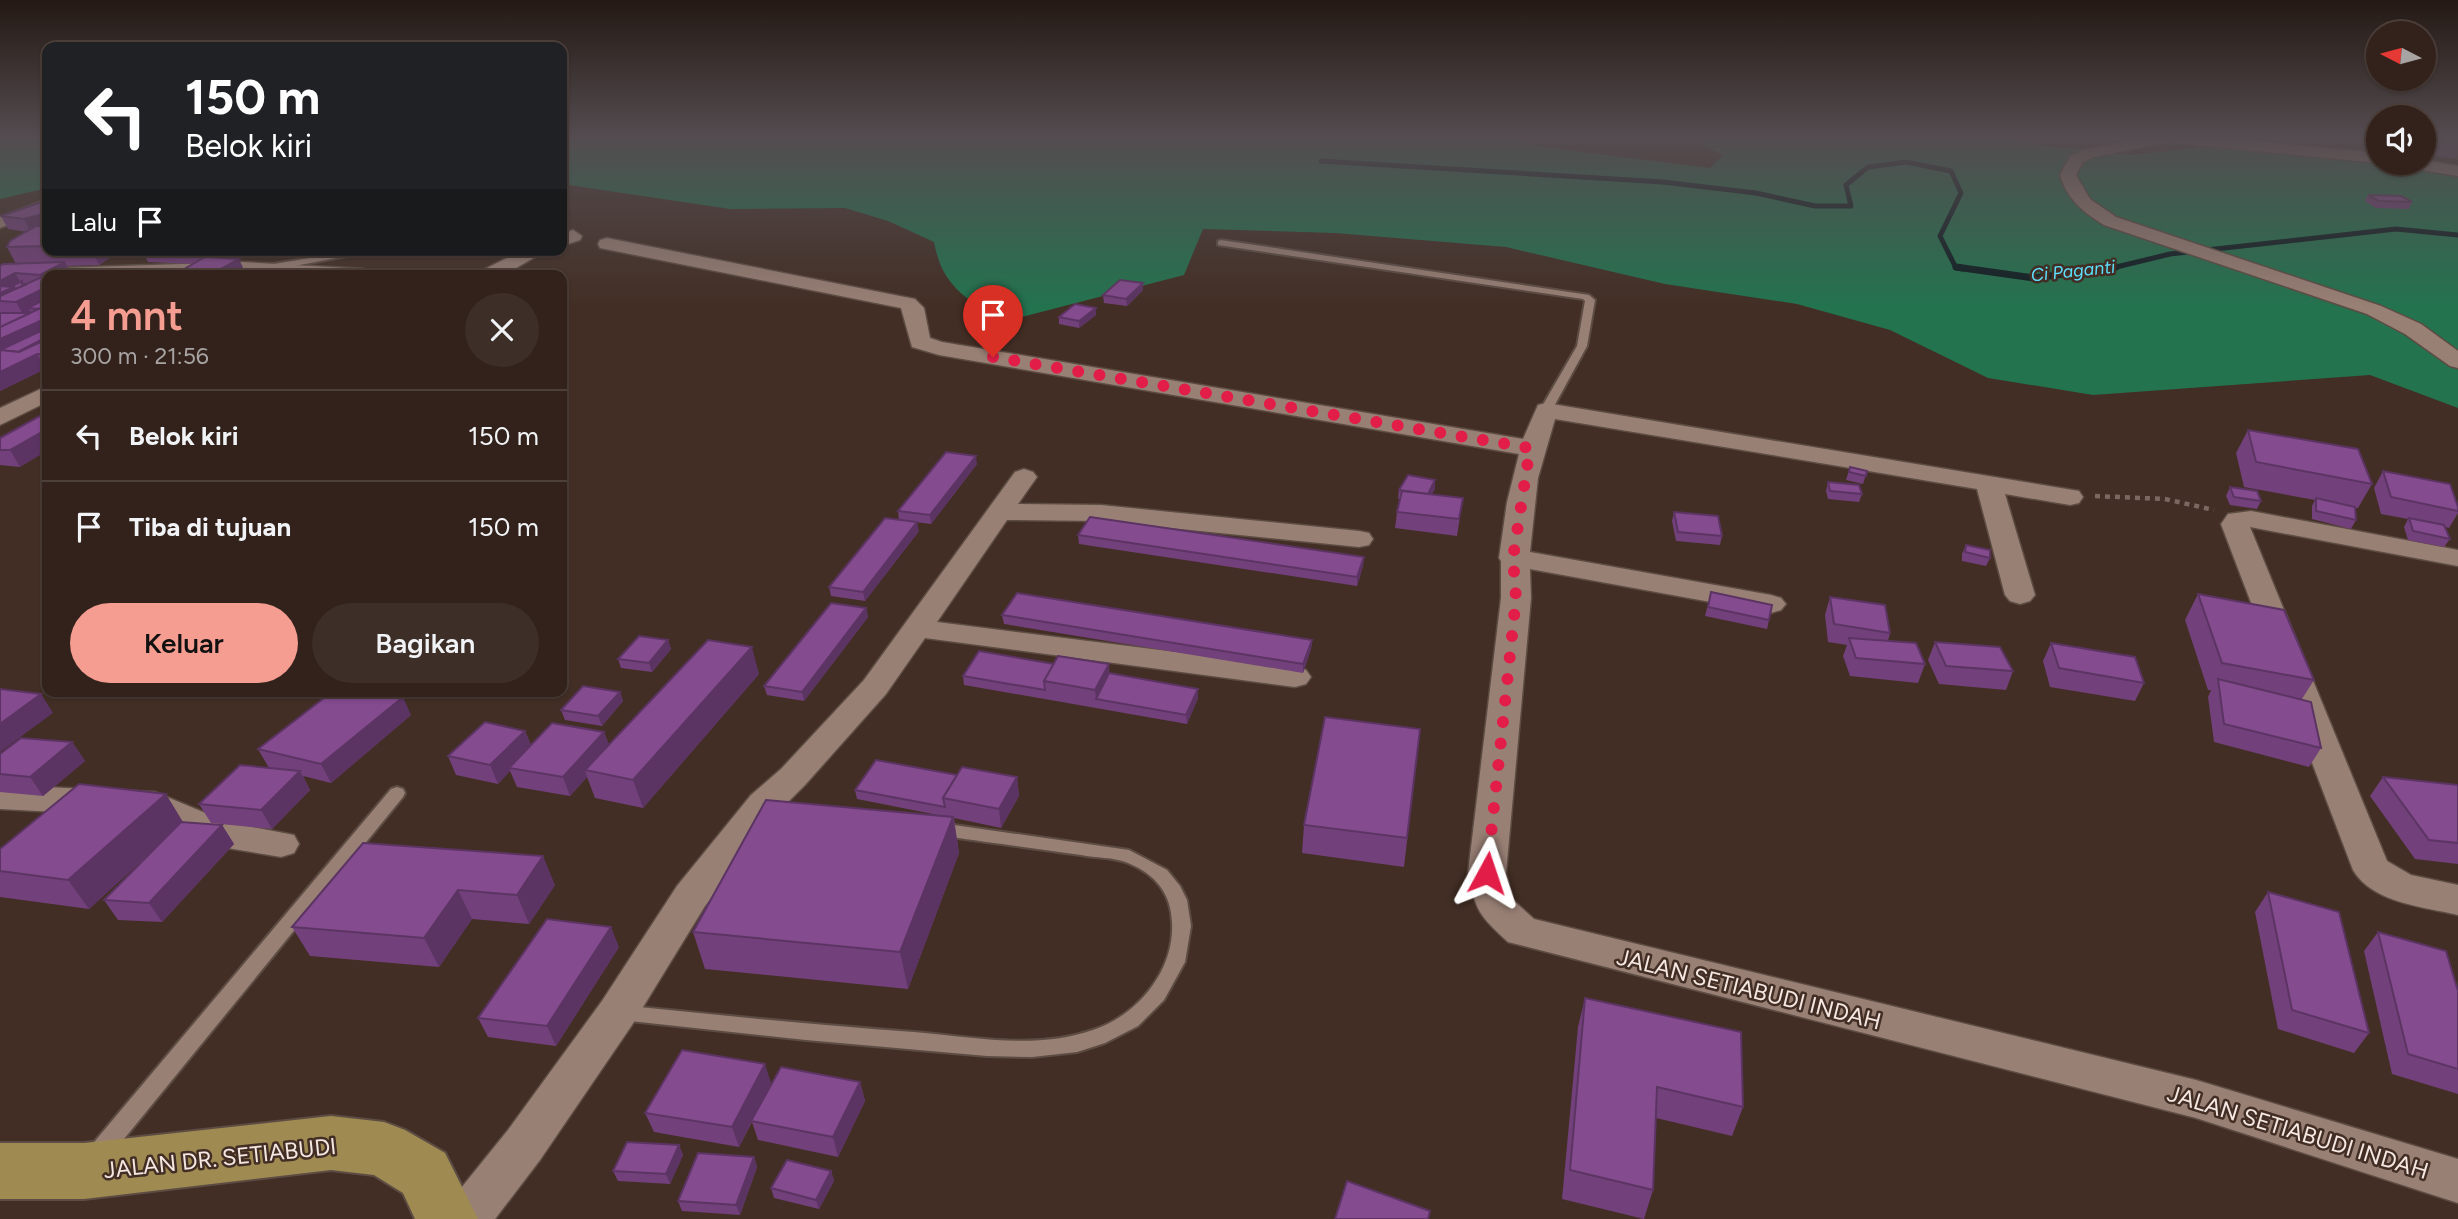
<!DOCTYPE html>
<html lang="id">
<meta charset="utf-8">
<style>
body{margin:0;font-family:Figtree,sans-serif;background:#3d2f28;color:#f1f3f6;height:100vh;display:flex;flex-direction:column;font-size:26px;white-space:nowrap}
*{box-sizing:border-box;margin:0}
p{font-size:23px;color:#a8a4a3}
.icon{flex:none;width:38px;height:38px;fill:none;stroke:currentColor;stroke-width:2;stroke-linecap:round;stroke-linejoin:round}
.map{position:relative;flex:1;overflow:hidden}
.details{position:absolute;left:42px;top:270px;width:525px;height:427px;display:flex;flex-direction:column;background:#32221b;border-radius:14px;box-shadow:0 2px 5px #0004,0 0 0 2px #4d3f3a}
.details>*{flex:none}
.top-card{position:absolute;left:42px;top:42px;width:525px;height:214px;border-radius:14px;box-shadow:0 2px 5px #0004,0 0 0 2px #4d3f3a;background:#202124;color:#fff;overflow:hidden}
.needle{width:46px;rotate:276deg}
.controls{position:absolute;left:2366px;top:21px;display:grid;gap:14px}
.controls a{display:grid;place-items:center;width:70px;height:70px;border-radius:50%;background:#32221b;box-shadow:0 2px 5px #0004,0 0 0 2px #4d3f3a;font-size:35px}
.pin{position:absolute;display:grid;place-items:center;width:60px;height:60px;color:#fff;margin:-72px -30px;border-radius:50% 50% 50% 0;rotate:-45deg;box-shadow:0 0 7px #0007}
.pin .icon{rotate:45deg}
.me{position:absolute;width:77px;margin:-38px;rotate:5deg;stroke-linejoin:round;filter:drop-shadow(0 0 5px #0008)}
.turn{display:flex;align-items:center;gap:24px;height:147px;padding:0 28px;font-size:32px}
.turn .icon{width:91px;height:91px;stroke-width:2.5}
.turn b{display:block;font-size:49px;line-height:60px}
.then{display:flex;align-items:center;height:66px;padding:0 28px;background:#0003;gap:14px;font-size:26px}
.round{display:grid;place-items:center;flex:none;width:74px;height:74px;border-radius:37px;background:#3d2f28}
.headline{display:flex;align-items:center;justify-content:space-between;height:119px;padding:0 28px}
h1{font-size:42px;font-weight:600;line-height:52px;color:#f59d90}
.button{display:flex;gap:14px;margin-top:auto;padding:14px 28px}
.button a{flex:1;height:80px;border-radius:42px;background:#f59d90;color:#111;font-size:28px;font-weight:600;line-height:80px;text-align:center}
.button a+a{background:#3d2f28;color:#f1f3f6}
ul{padding:0;list-style:none}
li{display:flex;align-items:center;gap:21px;height:91px;padding:0 28px;border-top:2px solid #4d3f3a}
li div{flex:1}
li b{display:block;font-size:26px}
li em{font-style:normal}
.map>svg:first-child{display:block}
</style>
<div class="map">
<svg width="2458" height="1219" viewBox="0 0 2458 1219">
<rect width="100%" height="100%" fill="#422e24"/>
<g fill="#23734f">
<polygon points="0,137 47,137 47,188 0,199"/>
<path d="M 562,137 L 1507,137 L 1543,147 L 1710,168 L 1723,155 L 1687,137 L 1999,137 L 2049,146 L 2132,155 L 2203,147 L 2267,148 L 2410,165 L 2458,175 L 2458,408 L 2370,375 L 2093,395 L 1988,378 L 1890,330 L 1797,304 L 1665,284 L 1506,247 L 1335,233 L 1203,229 L 1184,275 L 1003,322 C 967,299 942,287 934,242 L 888,221 L 845,208 L 730,209 L 562,184 Z"/>
</g>
<g fill="none" stroke-linecap="round" stroke-linejoin="round">
<g stroke="#0d1e22" stroke-width="5">
<polyline points="1321,161 1663,182 1756,193 1815,206 1851,206 1846,185 1868,167 1906,162 1951,171 1961,193 1940,236 1956,268 1963,269"/>
<polyline points="2108,269 2170,254 2396,229 2458,235"/>
</g>
<polyline stroke="#0d1e22" stroke-width="7" points="1956,267 2034,278 2116,267"/>
<defs>
<g id="lane">
<polygon points="1221,240 1589,295 1595,300 1587,346 1552,410 1546,413 1542,412 1540,410 1577,346 1585,301 1583,299 1218,245 1218,241"/>
<polygon points="357,250 378,250 268,271 263,268 268,265"/>
<polygon points="397,787 403,789 405,793 403,797 106,1161 98,1164 90,1161 87,1154 90,1147 391,789"/>
<path d="M 940,823 L 1129,850 L 1167,870 L 1180,886 L 1187,900 L 1191,926 L 1185,962 L 1164,1000 L 1138,1026 L 1105,1043 L 1077,1052 L 1032,1057 L 987,1056 L 806,1040 L 612,1019 L 609,1013 L 612,1007 L 619,1005 C 717,1015 816,1025 914,1032 C 973,1037 1036,1050 1093,1030 C 1138,1015 1175,970 1172,922 C 1171,893 1155,874 1128,863 C 1114,857 1095,858 1081,855 C 1049,851 1018,846 986,842 C 969,839 951,838 934,833 L 931,829 L 934,825 Z"/>
</g>
<g id="street">
<path d="M 2146,137 L 2210,137 L 2378,153 L 2378,163 L 2167,142 L 2094,157 L 2083,162 L 2076,175 L 2090,199 L 2116,217 L 2381,306 L 2421,324 L 2458,351 L 2458,368 L 2450,366 L 2405,334 L 2367,314 L 2104,225 C 2083,212 2067,199 2060,175 L 2070,156 L 2083,150 Z"/>
<polygon points="2424,160 2458,166 2458,176 2410,168 2402,163 2424,163"/>
<polygon points="47,199 47,210 0,228 0,217"/>
<polygon points="573,230 582,236 580,240 562,246 562,234"/>
<path d="M 607,238 L 915,299 L 924,308 L 930,338 L 942,342 L 1523,439 L 1538,405 L 1546,403 L 2079,491 L 2083,497 L 2079,503 L 2070,505 L 2005,494 L 2035,595 L 2030,601 L 2020,604 L 2010,601 L 2005,595 L 1977,489 L 1555,419 L 1538,478 L 1530,552 L 1771,595 L 1781,598 L 1786,604 L 1781,610 L 1771,613 L 1530,569 L 1531,598 L 1506,873 L 1512,899 L 1534,919 L 2196,1080 L 2458,1159 L 2458,1203 L 2196,1118 L 1508,942 C 1479,915 1476,912 1468,873 L 1501,598 L 1501,561 L 1499,558 L 1507,502 L 1519,454 L 939,355 L 912,347 L 901,308 L 600,248 L 598,244 L 600,240 Z"/>
<polygon points="523,250 547,250 504,275 478,275 481,271"/>
<polygon points="242,262 364,269 374,275 47,275 47,280 0,282 0,270"/>
<polygon points="47,386 47,402 0,425 0,408"/>
<polygon points="1024,469 1033,472 1037,477 1018,504 1101,505 1359,531 1369,533 1373,539 1369,545 1359,547 1101,521 1007,520 937,622 1295,667 1306,670 1311,677 1306,684 1295,687 925,638 886,694 805,785 777,813 705,906 632,1025 540,1160 495,1219 442,1219 449,1203 508,1130 602,1001 677,886 751,795 781,769 864,680 1015,472"/>
<path d="M 2251,511 L 2458,550 L 2458,566 L 2250,527 L 2387,861 L 2411,875 L 2458,885 L 2458,915 C 2425,907 2372,903 2353,870 L 2221,524 L 2228,514 Z"/>
<polygon points="0,785 155,792 227,822 294,835 299,844 294,853 281,857 221,847 150,817 0,809"/>
</g>
<polygon id="primary" points="331,1116 384,1122 405,1130 445,1153 478,1219 415,1219 403,1193 374,1175 331,1170 84,1199 0,1199 0,1143 84,1143"/>
</defs>
<use href="#lane" stroke="#5d4c43" stroke-width="4"/>
<use href="#street" stroke="#5d4c43" stroke-width="3"/>
<use href="#primary" stroke="#5d4c43" stroke-width="4"/>
<polyline stroke="#7b6961" stroke-width="4.5" stroke-dasharray="5 5" stroke-linecap="butt" points="2095,496 2165,499 2214,510"/>
<use href="#lane" fill="#998075" fill-rule="evenodd"/>
<use href="#street" fill="#998075" fill-rule="evenodd"/>
<use href="#primary" fill="#9f8b51" fill-rule="evenodd"/>
</g>
<g fill="#72407a">
<polygon points="2424,137 2458,139 2457,159 2424,154"/>
<polygon points="2368,195 2412,202 2409,209 2376,208 2365,201"/>
<polygon points="47,200 47,250 107,250 111,257 99,265 67,266 47,275 47,369 45,369 0,391 0,266 16,264 7,247 27,232 8,229 1,216"/>
<polygon points="142,250 244,250 245,252 234,258 245,272 193,264 148,262"/>
<polygon points="1143,290 1127,306 1104,303 1103,295"/>
<polygon points="1096,308 1096,315 1079,328 1059,324 1059,317"/>
<polygon points="47,412 20,467 0,465 0,438"/>
<polygon points="2248,430 2372,484 2358,508 2355,508 2356,520 2351,529 2312,519 2312,506 2315,500 2244,487 2236,453"/>
<polygon points="977,464 931,524 899,520 898,511"/>
<polygon points="1850,467 1867,471 1863,484 1846,480"/>
<polygon points="2383,471 2458,507 2458,513 2449,528 2445,527 2450,539 2444,547 2408,540 2404,527 2408,519 2381,514 2374,488"/>
<polygon points="1828,482 1862,494 1859,502 1828,499 1826,491"/>
<polygon points="2230,487 2261,501 2257,509 2230,505 2226,496"/>
<polygon points="1435,489 1431,495 1463,498 1457,536 1395,528 1397,512 1400,499 1398,499 1399,490"/>
<polygon points="1674,512 1722,536 1720,545 1676,541 1672,521"/>
<polygon points="919,531 865,601 831,596 829,587"/>
<polygon points="1078,535 1364,557 1363,566 1357,586 1079,544"/>
<polygon points="1966,545 1990,558 1986,566 1962,561 1962,554"/>
<polygon points="1711,592 1769,620 1767,629 1705,616"/>
<polygon points="2198,594 2314,680 2302,699 2321,748 2309,767 2214,742 2208,697 2211,690 2208,690 2185,620"/>
<polygon points="1830,597 1890,633 1888,641 1925,664 1918,683 1850,676 1843,656 1847,645 1828,642 1825,615"/>
<polygon points="866,608 868,617 804,701 767,695 764,686"/>
<polygon points="1002,615 1312,640 1311,649 1303,673 1004,624"/>
<polygon points="668,640 671,649 652,672 621,668 618,659"/>
<polygon points="1935,642 2013,671 2006,690 1939,684 1928,660"/>
<polygon points="2051,643 2144,683 2135,701 2050,687 2043,661"/>
<polygon points="1109,673 1198,698 1187,724 964,685 963,676"/>
<polygon points="759,674 643,808 595,798 587,777 570,796 517,787 510,771 498,784 456,775 448,756 525,731 531,745 604,732 609,745"/>
<polygon points="620,692 623,701 602,726 565,720 561,710"/>
<polygon points="411,715 331,783 303,776 310,790 272,829 211,823 199,804 269,768 258,749"/>
<polygon points="1420,729 1404,867 1302,853 1304,825"/>
<polygon points="72,742 85,761 43,796 0,792 0,754"/>
<polygon points="957,775 1017,777 1019,796 1001,828 954,818 959,853 908,989 705,969 693,932 938,815 857,799 855,790"/>
<polygon points="2383,777 2458,785 2458,864 2415,859 2370,796"/>
<polygon points="183,822 222,825 234,844 162,922 118,920 104,900 161,843 89,909 0,897 0,849"/>
<polygon points="363,843 555,885 529,924 472,919 439,967 310,956 292,927"/>
<polygon points="2268,892 2369,1033 2354,1053 2278,1029 2255,912"/>
<polygon points="2378,932 2458,991 2458,1094 2392,1074 2364,951"/>
<polygon points="619,947 556,1046 488,1037 478,1018"/>
<polygon points="1585,998 1743,1107 1732,1136 1656,1118 1653,1190 1644,1219 1562,1199 1578,1027"/>
<polygon points="860,1082 865,1101 838,1157 758,1140 752,1122 739,1147 654,1132 645,1113 771,1083 764,1097"/>
<polygon points="679,1145 683,1155 670,1184 618,1181 613,1171"/>
<polygon points="754,1157 757,1167 740,1215 682,1211 678,1201"/>
<polygon points="831,1171 834,1181 819,1209 774,1198 771,1188"/>
</g>
<g fill="#5c3463">
<polygon points="47,213 47,228 31,232 24,219"/>
<polygon points="92,250 107,250 111,257 99,265"/>
<polygon points="218,250 244,250 245,252 221,265 215,252"/>
<polygon points="239,259 245,272 241,275 210,275"/>
<polygon points="65,262 71,275 47,275 47,305 28,308 31,312 24,316 16,302 0,301 0,281 15,273 22,284 22,281 26,288 46,287 40,275"/>
<polygon points="1143,283 1143,290 1127,306 1126,299"/>
<polygon points="1096,308 1096,315 1079,328 1079,321"/>
<polygon points="47,318 47,336 0,355 0,339"/>
<polygon points="37,354 45,369 0,391 0,372"/>
<polygon points="47,429 47,451 20,467 10,450"/>
<polygon points="976,456 977,464 931,524 930,515"/>
<polygon points="1435,480 1435,489 1426,504 1427,496"/>
<polygon points="917,522 919,531 865,601 863,592"/>
<polygon points="1364,557 1363,566 1357,586 1357,577"/>
<polygon points="866,608 868,617 804,701 802,692"/>
<polygon points="668,640 671,649 652,672 649,663"/>
<polygon points="1312,640 1311,649 1303,673 1303,664"/>
<polygon points="752,647 759,674 643,808 633,780"/>
<polygon points="1109,664 1110,683 1096,699 1095,690"/>
<polygon points="1198,689 1198,698 1187,724 1186,715"/>
<polygon points="620,692 623,701 602,726 598,716"/>
<polygon points="41,694 53,713 0,752 0,724"/>
<polygon points="403,697 411,715 331,783 321,764"/>
<polygon points="525,731 533,750 509,768 510,771 498,784 490,765"/>
<polygon points="604,732 611,750 585,770 587,777 570,796 563,777"/>
<polygon points="72,742 85,761 43,796 30,777"/>
<polygon points="300,771 310,790 272,829 261,810"/>
<polygon points="1017,777 1019,796 1001,828 999,809"/>
<polygon points="166,794 183,822 89,909 68,880"/>
<polygon points="953,817 959,853 908,989 900,952"/>
<polygon points="222,825 234,844 162,922 149,903"/>
<polygon points="543,856 555,885 529,924 517,895"/>
<polygon points="458,890 472,919 439,967 424,938"/>
<polygon points="611,927 619,947 556,1046 547,1026"/>
<polygon points="765,1064 771,1083 739,1147 732,1127"/>
<polygon points="860,1082 865,1101 838,1157 833,1137"/>
<polygon points="679,1145 683,1155 670,1184 666,1174"/>
<polygon points="754,1157 757,1167 740,1215 736,1205"/>
<polygon points="831,1171 834,1181 819,1209 816,1200"/>
</g>
<g fill="#844b8e" stroke="#5c3463" stroke-width="2">
<polygon points="2424,137 2438,137 2458,139 2458,146 2424,141"/>
<polygon points="2368,195 2401,196 2412,202 2379,201"/>
<polygon points="47,200 47,213 24,219 1,216"/>
<polygon points="36,226 47,226 47,246 7,247 10,241"/>
<polygon points="180,250 218,250 215,252"/>
<polygon points="205,257 239,259 210,275 174,275"/>
<polygon points="65,262 40,275 15,273 0,281 0,266 3,264"/>
<polygon points="107,269 142,271 134,275 94,275"/>
<polygon points="48,274 58,275 47,275 47,287 16,302 0,301 0,296"/>
<polygon points="1120,280 1143,283 1126,299 1103,295"/>
<polygon points="22,281 22,284 27,284 15,289 14,287 10,287"/>
<polygon points="0,286 14,287 0,293"/>
<polygon points="47,298 47,305 39,309 28,308"/>
<polygon points="1075,304 1096,308 1079,321 1059,317"/>
<polygon points="47,305 47,318 0,339 0,327"/>
<polygon points="0,313 30,313 0,327"/>
<polygon points="47,328 47,337 18,352 0,350"/>
<polygon points="47,339 47,355 37,354 0,372 0,350 19,352"/>
<polygon points="47,412 47,429 10,450 0,450 0,438"/>
<polygon points="2248,430 2358,449 2372,484 2256,462"/>
<polygon points="946,452 976,456 930,515 898,511"/>
<polygon points="1850,467 1867,471 1866,476 1849,472"/>
<polygon points="2383,471 2450,484 2458,507 2458,511 2391,497"/>
<polygon points="1408,475 1435,480 1428,494 1399,490"/>
<polygon points="1828,482 1859,485 1862,494 1830,491"/>
<polygon points="2230,487 2257,491 2261,501 2234,497"/>
<polygon points="1402,491 1463,498 1459,519 1397,512"/>
<polygon points="2316,498 2355,507 2356,520 2316,511"/>
<polygon points="1674,512 1718,516 1722,536 1678,532"/>
<polygon points="1090,517 1364,557 1357,577 1078,535"/>
<polygon points="885,518 917,522 863,592 829,587"/>
<polygon points="2409,518 2444,525 2450,539 2413,531"/>
<polygon points="1966,545 1990,550 1990,558 1965,552"/>
<polygon points="1711,592 1772,605 1769,620 1708,607"/>
<polygon points="1017,593 1312,640 1303,664 1002,615"/>
<polygon points="2198,594 2284,610 2314,680 2222,663"/>
<polygon points="1830,597 1885,605 1890,633 1834,624"/>
<polygon points="831,603 866,608 802,692 764,686"/>
<polygon points="639,636 668,640 649,663 618,659"/>
<polygon points="1849,638 1916,643 1925,664 1856,658"/>
<polygon points="708,640 752,647 633,780 585,770"/>
<polygon points="1935,642 2000,647 2013,671 1946,666"/>
<polygon points="2051,643 2135,657 2144,683 2059,668"/>
<polygon points="979,651 1054,664 1044,681 1045,690 963,676"/>
<polygon points="1058,656 1109,664 1095,690 1044,681"/>
<polygon points="1109,673 1198,689 1186,715 1096,699"/>
<polygon points="2218,679 2311,702 2321,748 2224,724"/>
<polygon points="583,686 620,692 598,716 561,710"/>
<polygon points="0,689 41,694 0,724"/>
<polygon points="333,691 379,691 403,697 321,764 258,749"/>
<polygon points="1325,717 1420,729 1407,838 1304,825"/>
<polygon points="485,722 525,731 490,765 448,756"/>
<polygon points="552,723 604,732 563,777 509,768"/>
<polygon points="21,738 72,742 30,777 0,774 0,754"/>
<polygon points="876,760 957,775 943,798 945,807 855,790"/>
<polygon points="240,765 300,771 261,810 199,804"/>
<polygon points="962,767 1017,777 999,809 943,798"/>
<polygon points="2383,777 2458,785 2458,843 2429,840"/>
<polygon points="79,784 166,794 68,880 0,871 0,849"/>
<polygon points="766,800 953,817 900,952 693,932"/>
<polygon points="181,822 222,825 149,903 104,900"/>
<polygon points="363,843 543,856 517,895 458,890 424,938 292,927"/>
<polygon points="2268,892 2339,912 2369,1033 2292,1010"/>
<polygon points="547,919 611,927 547,1026 478,1018"/>
<polygon points="2378,932 2446,951 2458,991 2458,1069 2408,1054"/>
<polygon points="1585,998 1741,1032 1743,1107 1657,1087 1653,1190 1570,1170"/>
<polygon points="682,1050 765,1064 732,1127 645,1113"/>
<polygon points="781,1067 860,1082 833,1137 751,1121"/>
<polygon points="627,1142 679,1145 666,1174 613,1171"/>
<polygon points="698,1153 754,1157 736,1205 678,1201"/>
<polygon points="787,1160 831,1171 816,1200 771,1188"/>
<polygon points="1347,1181 1430,1211 1428,1219 1335,1219"/>
</g>
<linearGradient id="sky" x2="0" y2="1"><stop stop-color="#241914"/><stop offset="0.45" stop-color="#544c50"/><stop offset="1" stop-color="#544c50" stop-opacity="0"/></linearGradient>
<rect width="2458" height="307" fill="url(#sky)"/>
<g fill="none" stroke-linecap="round" stroke-linejoin="round">
<polyline stroke="#e11d48" stroke-width="12" stroke-dasharray="0 21.6" points="993,357 1530,448 1513,558 1516,598 1487,873"/>
</g>
<g text-anchor="middle" stroke-width="5" stroke-linejoin="round" paint-order="stroke">
<g font-size="18" font-style="italic" fill="#5ce0fe" stroke="#422e24">
<text transform="translate(2073 271) rotate(-6)" y="6">Ci Paganti</text>
</g>
<g font-size="23" fill="#f5e7e1" stroke="#422e24">
<text transform="translate(1749 989) rotate(14)" y="8">JALAN SETIABUDI INDAH</text>
<text transform="translate(2298 1132) rotate(17)" y="8">JALAN SETIABUDI INDAH</text>
<text transform="translate(220 1158) rotate(-6)" y="8">JALAN DR. SETIABUDI</text>
</g>
</g>
</svg>
<div class="controls">
<a><svg class="needle" viewBox="-14 -14 28 28"><path d="M0-13l5 13h-10z" fill="#e53935"/><path d="M0 13l5-13h-10z" fill="#a8a4a3"/></svg></a>
<a><svg class="icon" aria-label="sound" viewBox="0 0 24 24"><path d="M4 9h4l5-4v14l-5-4H4zM17 9q2 3 0 6"/></svg></a>
</div>
<div class="pin" style="left:993px;top:357px;background:#d93025"><svg class="icon" aria-label="arrive" viewBox="0 0 24 24"><path d="M6 21V4h12l-3 4 3 4H6"/></svg></div>
<svg class="me" style="left:1487px;top:873px" viewBox="-20 -20 40 40"><path d="M0-17L14 15 0 8-14 15z" fill="#e11d48" stroke="#fff" stroke-width="4"/></svg>
<div class="top-card">
<div class="turn"><svg class="icon" aria-label="left" viewBox="0 0 24 24"><path d="M17 20v-9H6M10 6l-5 5 5 5"/></svg><div><b>150 m</b>Belok kiri</div></div>
<div class="then">Lalu<svg class="icon" aria-label="arrive" viewBox="0 0 24 24"><path d="M6 21V4h12l-3 4 3 4H6"/></svg></div>
</div>
<section class="details">
<div class="headline"><div><h1>4 mnt</h1><p>300 m · 21:56</p></div><a class="round"><svg class="icon" aria-label="close" viewBox="0 0 24 24"><path d="M6 6l12 12M18 6L6 18"/></svg></a></div>
<ul>
<li><svg class="icon" aria-label="left" viewBox="0 0 24 24"><path d="M17 20v-9H6M10 6l-5 5 5 5"/></svg><div><b>Belok kiri</b></div><em>150 m</em></li>
<li><svg class="icon" aria-label="arrive" viewBox="0 0 24 24"><path d="M6 21V4h12l-3 4 3 4H6"/></svg><div><b>Tiba di tujuan</b></div><em>150 m</em></li>
</ul>
<div class="button"><a>Keluar</a><a>Bagikan</a></div>
</section>
</div>
